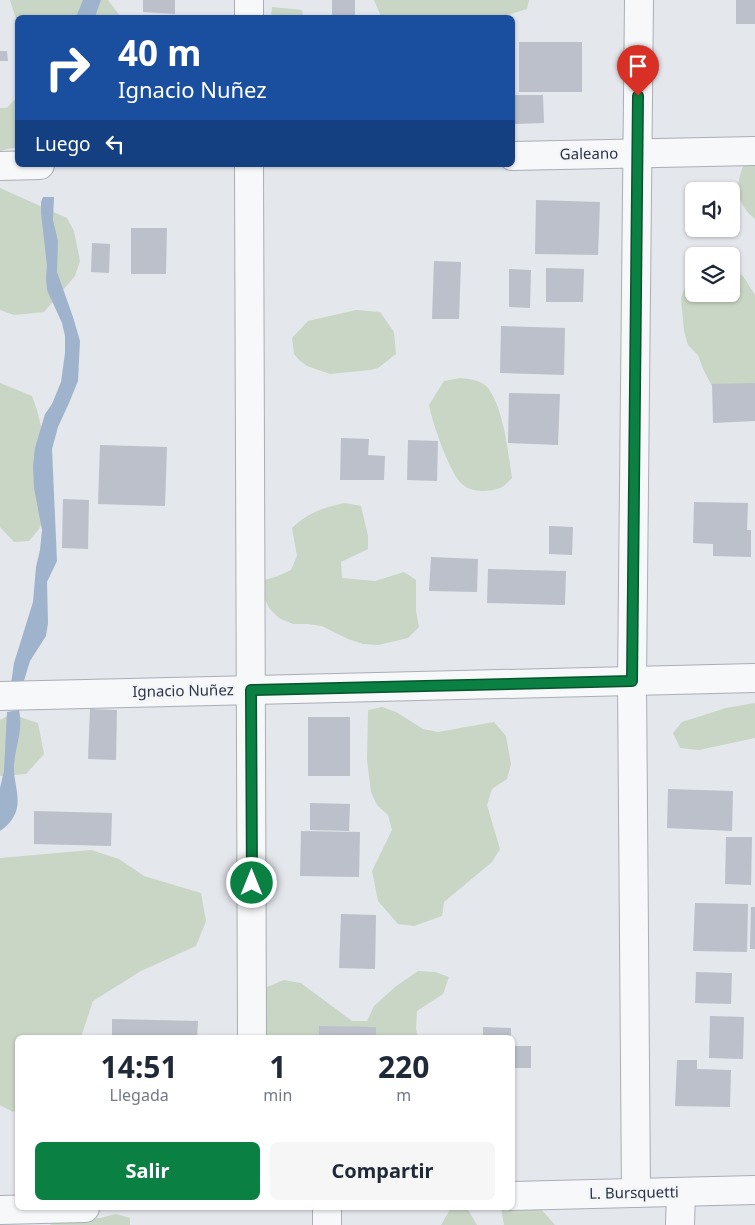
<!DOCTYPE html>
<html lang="es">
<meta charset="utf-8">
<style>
body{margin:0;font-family:"Noto Sans",sans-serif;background:#f6f6f7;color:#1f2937;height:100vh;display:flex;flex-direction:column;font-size:19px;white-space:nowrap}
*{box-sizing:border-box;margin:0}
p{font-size:16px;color:#747a83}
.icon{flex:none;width:28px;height:28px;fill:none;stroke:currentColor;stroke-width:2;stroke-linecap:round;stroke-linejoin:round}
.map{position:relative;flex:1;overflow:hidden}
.drawer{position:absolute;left:15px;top:1035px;width:500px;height:175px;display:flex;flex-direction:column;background:#fff;border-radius:8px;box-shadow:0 1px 4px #0004}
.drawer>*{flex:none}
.banner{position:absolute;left:15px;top:15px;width:500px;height:152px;border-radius:8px;box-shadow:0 1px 4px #0004;background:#1a4fa0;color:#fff;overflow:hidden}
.fabs{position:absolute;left:685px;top:182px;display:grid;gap:10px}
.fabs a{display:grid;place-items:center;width:55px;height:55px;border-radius:8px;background:#fff;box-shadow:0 1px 4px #0004;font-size:25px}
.pin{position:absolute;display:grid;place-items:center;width:42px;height:42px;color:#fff;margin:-51px -21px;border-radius:50% 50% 50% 0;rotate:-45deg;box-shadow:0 0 5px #0007}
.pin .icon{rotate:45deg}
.me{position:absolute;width:55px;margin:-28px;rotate:0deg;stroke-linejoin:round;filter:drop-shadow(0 0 4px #0008)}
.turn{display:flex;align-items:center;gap:18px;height:105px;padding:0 20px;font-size:22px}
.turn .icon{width:65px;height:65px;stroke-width:2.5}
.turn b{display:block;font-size:35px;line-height:42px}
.then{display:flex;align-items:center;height:48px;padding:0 20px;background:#0003;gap:10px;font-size:19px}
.eta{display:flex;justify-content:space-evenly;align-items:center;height:85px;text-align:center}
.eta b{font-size:30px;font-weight:700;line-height:35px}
.button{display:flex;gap:10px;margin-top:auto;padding:10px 20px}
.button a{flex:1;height:58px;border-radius:8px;background:#0b8043;color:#fff;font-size:20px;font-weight:700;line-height:58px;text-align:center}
.button a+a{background:#f6f6f7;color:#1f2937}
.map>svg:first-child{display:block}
</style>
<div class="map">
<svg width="755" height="1225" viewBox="0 0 755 1225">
<rect width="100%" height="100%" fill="#e4e7ec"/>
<g fill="#c9d6c5">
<polygon points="10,0 108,0 121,17 18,18 17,22"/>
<polygon points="374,0 529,0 527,9 500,17 380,18 380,14"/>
<polygon points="272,7 302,10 303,17 271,17"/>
<polygon points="17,97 17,147 0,151 0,108 7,108"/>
<path d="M 755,139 L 755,219 C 725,194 742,169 755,139 Z"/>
<polygon points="0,188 67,218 74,231 80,261 75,276 44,312 14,315 0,310"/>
<polygon points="731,270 743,276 755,295 755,420 718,397 704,371 698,355 688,345 684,331 681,298 687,283 694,279 694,294 731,294"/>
<polygon points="356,310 380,312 394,332 396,354 378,368 370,370 330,374 307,366 299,360 294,354 292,338 308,321"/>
<path d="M 460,378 C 469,379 482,380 488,388 C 504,409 508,453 512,478 C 508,482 504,487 500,488 C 488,492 472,493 462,484 C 450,474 432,422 429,405 L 444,381 Z"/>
<polygon points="0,383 32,396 37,410 48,455 46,514 39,529 29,541 14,542 0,527"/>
<path d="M 345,503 L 361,506 L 368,536 L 368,549 L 341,562 L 342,578 L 375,581 L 404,572 L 416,580 L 416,611 L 419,627 L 408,638 L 378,645 L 363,644 L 348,639 L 322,626 L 308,624 L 293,624 L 279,618 L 269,608 L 263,595 L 265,580 L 278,576 L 291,570 L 297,556 L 292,528 C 307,513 325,507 345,503 Z"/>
<polygon points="755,703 755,738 699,750 680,748 673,733 682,722 726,708"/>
<polygon points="382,707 396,712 423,729 438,732 494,722 506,736 511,764 507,779 492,789 487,805 500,849 492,862 444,902 442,916 414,926 398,924 378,901 372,871 392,830 388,815 377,805 371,792 367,760 368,710"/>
<polygon points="11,714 38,723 44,754 26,774 0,776 0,720"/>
<polygon points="91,850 119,859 144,876 201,893 206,921 196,946 141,971 93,1001 81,1037 18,1038 17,1110 13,1112 0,1105 0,858"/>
<polygon points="418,971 435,972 449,977 443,994 417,1011 416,1029 418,1037 262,1037 252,993 284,980 301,983 352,1021 367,1021 374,1006 395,987"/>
<polygon points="534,1201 555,1225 504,1225 501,1208 512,1208"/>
<polygon points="451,1208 467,1208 477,1225 441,1225"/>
<path d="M 116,1214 L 130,1218 L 130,1225 L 50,1225 C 62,1212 84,1220 100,1218 C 105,1217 110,1215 116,1214 Z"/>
</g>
<g fill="#9fb4cc">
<polygon points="83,0 101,0 95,17 76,17"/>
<polygon points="43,197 54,197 53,220 58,241 57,272 73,317 80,341 78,381 69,403 58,427 52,449 57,561 47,582 48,623 46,636 30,661 23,684 11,684 14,663 33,602 36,567 40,550 42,530 34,488 33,466 35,448 45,414 52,404 61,382 65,353 65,336 62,323 47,290 46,277 47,266 41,213 41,202"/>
<path d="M 19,710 C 24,733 13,750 14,772 C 15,785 21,801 15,814 C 12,821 6,827 0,831 L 0,788 L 4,771 L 7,712 Z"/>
</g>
<g fill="#bbc0ca">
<polygon points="143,0 175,0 175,14 143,12"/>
<rect x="332" y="0" width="23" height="18"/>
<rect x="736" y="0" width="19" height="24"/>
<rect x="519" y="42" width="63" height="50"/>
<polygon points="0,51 7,51 8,61 0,61"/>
<polygon points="514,95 543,95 544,123 515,124"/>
<polygon points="536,200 600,202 598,255 535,254"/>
<polygon points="131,228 167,228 166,274 131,274"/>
<polygon points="92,243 110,244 109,273 91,272"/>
<polygon points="434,261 461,262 459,319 432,319"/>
<polygon points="546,268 584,269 583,302 546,302"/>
<polygon points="509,269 531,270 530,308 509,307"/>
<polygon points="501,326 565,328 564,375 500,373"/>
<polygon points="755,383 755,421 713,423 712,384"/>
<polygon points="509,393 560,394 558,445 508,443"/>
<polygon points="341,438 369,439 368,455 385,456 384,480 340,480"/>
<polygon points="408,440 438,441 437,481 407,480"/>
<polygon points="100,445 167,447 165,506 98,504"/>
<polygon points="63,499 89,500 88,549 62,548"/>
<polygon points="694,502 748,503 747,530 751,530 751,557 713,556 713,544 693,543"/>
<polygon points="549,526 573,527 572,555 549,554"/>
<polygon points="431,557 478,559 477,592 429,591"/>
<polygon points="488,569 566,571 565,605 487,603"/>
<polygon points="90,709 117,710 116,760 88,759"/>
<rect x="308" y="717" width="42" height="59"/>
<polygon points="668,789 733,791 732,831 667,828"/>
<polygon points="310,803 350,804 349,831 310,830"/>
<polygon points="34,811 112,813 111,846 34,844"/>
<polygon points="301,831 360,832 359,877 300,876"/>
<polygon points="726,837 752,837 751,885 725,884"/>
<polygon points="695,903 748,904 747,952 693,951"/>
<polygon points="751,907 755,907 755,949 750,949"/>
<polygon points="341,914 376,915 375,969 339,968"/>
<polygon points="696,972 732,973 731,1004 695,1003"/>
<polygon points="710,1016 744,1017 743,1059 709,1058"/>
<polygon points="112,1019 198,1021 197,1038 112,1038"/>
<polygon points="319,1026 376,1027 376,1038 319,1038"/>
<polygon points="483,1027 511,1028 511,1038 483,1038"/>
<rect x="512" y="1046" width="19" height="22"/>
<polygon points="677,1060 697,1060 697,1069 731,1070 730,1107 675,1106"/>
</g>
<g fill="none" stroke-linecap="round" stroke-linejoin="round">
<defs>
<g id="minor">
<polyline points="249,18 249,0"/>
<polyline points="249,165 252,1038"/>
<polyline points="0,696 755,678"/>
<polyline points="636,1193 632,681 639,0"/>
<polyline points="512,1196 755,1190"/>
<polyline points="327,1208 327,1225"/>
<polyline points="0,1210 85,1208"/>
<polyline points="680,1225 681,1192"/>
</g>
<g id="tertiary">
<polyline points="512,156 755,151"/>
<polyline points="0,166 40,165"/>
</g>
</defs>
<use href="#minor" stroke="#a9aeb7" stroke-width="30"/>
<use href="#tertiary" stroke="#a9aeb7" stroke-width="30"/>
<use href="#minor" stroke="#f7f8fa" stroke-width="28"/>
<use href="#tertiary" stroke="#f7f8fa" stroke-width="28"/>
</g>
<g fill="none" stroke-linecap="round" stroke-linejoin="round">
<defs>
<polyline id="route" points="252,883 251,690 632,681 638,96"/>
</defs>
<use href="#route" stroke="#07532c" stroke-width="12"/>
<use href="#route" stroke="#0b8043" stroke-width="9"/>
</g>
<g text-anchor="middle" stroke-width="5" stroke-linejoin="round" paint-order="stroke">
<g font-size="15" fill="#2b3445" stroke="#f4f6f9">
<text transform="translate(589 154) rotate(-1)" y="5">Galeano</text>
<text transform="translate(183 691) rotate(-1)" y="5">Ignacio Nuñez</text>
<text transform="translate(634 1193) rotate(-1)" y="5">L. Bursquetti</text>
</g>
</g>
</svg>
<div class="fabs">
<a><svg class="icon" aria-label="sound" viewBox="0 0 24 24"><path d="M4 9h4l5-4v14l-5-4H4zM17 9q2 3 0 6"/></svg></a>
<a><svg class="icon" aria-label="layers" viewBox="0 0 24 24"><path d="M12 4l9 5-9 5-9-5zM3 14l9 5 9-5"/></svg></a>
</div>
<div class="pin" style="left:638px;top:96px;background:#d93025"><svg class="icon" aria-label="arrive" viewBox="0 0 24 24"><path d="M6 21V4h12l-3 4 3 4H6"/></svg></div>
<svg class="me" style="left:252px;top:883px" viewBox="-20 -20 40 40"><circle r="17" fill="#0b8043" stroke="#fff" stroke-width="3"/><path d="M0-11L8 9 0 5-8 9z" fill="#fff"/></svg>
<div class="banner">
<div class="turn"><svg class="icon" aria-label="right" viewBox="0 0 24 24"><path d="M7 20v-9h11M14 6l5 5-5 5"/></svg><div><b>40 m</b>Ignacio Nuñez</div></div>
<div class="then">Luego<svg class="icon" aria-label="left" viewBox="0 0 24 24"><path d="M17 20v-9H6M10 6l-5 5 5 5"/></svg></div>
</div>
<section class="drawer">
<div class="eta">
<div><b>14:51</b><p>Llegada</p></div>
<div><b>1</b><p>min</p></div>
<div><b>220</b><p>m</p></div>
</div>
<div class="button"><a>Salir</a><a>Compartir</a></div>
</section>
</div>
